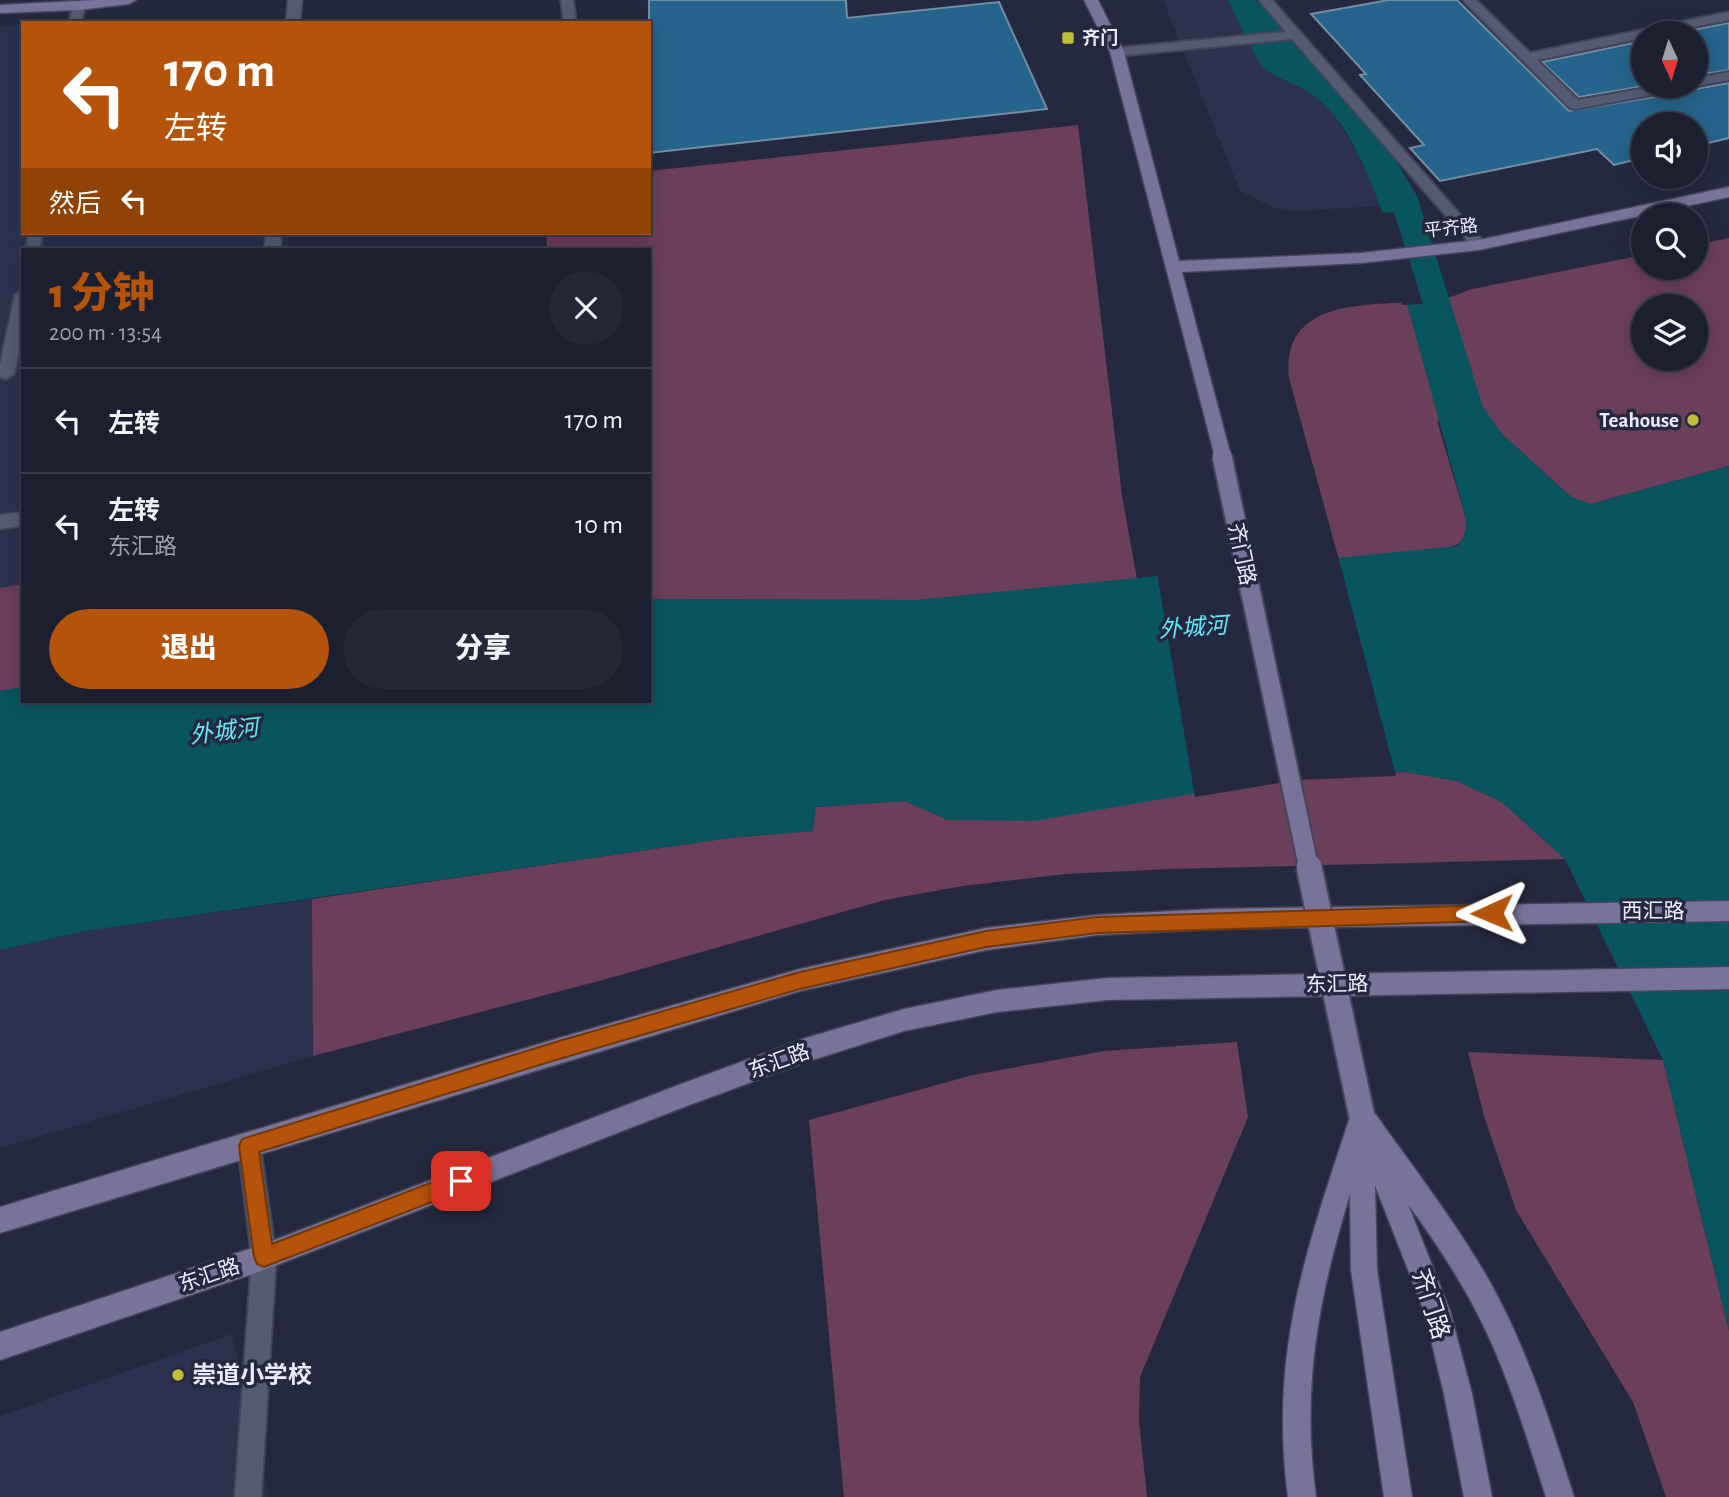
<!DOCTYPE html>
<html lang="zh">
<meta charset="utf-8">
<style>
body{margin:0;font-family:"Alegreya Sans","Noto Sans SC",sans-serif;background:#242737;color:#f1f3f6;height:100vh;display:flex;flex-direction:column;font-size:26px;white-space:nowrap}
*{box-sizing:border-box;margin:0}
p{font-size:23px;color:#a0a2aa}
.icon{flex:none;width:38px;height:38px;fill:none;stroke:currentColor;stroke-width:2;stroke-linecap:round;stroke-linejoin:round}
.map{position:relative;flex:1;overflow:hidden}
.panel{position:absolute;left:21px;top:248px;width:630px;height:455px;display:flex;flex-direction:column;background:#1b1f2f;border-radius:0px;box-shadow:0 4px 18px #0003,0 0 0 2px #393d4b}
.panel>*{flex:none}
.guide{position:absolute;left:21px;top:21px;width:630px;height:214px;border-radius:0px;box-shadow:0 4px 18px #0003,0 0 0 2px #393d4b;background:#b45309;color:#fff;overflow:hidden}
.needle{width:46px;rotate:176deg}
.tools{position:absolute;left:1631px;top:21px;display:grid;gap:14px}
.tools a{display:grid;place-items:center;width:77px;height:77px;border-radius:50%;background:#1b1f2f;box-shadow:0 4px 18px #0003,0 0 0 2px #393d4b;font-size:35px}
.pin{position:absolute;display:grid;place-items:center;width:60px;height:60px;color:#fff;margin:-30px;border-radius:14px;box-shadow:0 4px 10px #0006}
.me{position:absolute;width:77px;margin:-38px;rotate:269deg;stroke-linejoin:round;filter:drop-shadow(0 0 5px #0008)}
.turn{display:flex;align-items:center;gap:24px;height:147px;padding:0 28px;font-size:32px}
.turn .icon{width:91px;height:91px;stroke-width:2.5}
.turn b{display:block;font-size:49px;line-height:60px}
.then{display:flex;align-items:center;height:66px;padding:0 28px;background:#0003;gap:14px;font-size:26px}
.round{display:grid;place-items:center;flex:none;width:74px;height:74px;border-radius:37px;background:#242737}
.summary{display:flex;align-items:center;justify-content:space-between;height:119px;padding:0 28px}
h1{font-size:42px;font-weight:800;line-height:52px;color:#b45309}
.action{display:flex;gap:14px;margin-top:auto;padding:14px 28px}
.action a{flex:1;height:80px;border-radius:42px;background:#b45309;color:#fff;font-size:28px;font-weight:800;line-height:80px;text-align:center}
.action a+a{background:#242737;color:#f1f3f6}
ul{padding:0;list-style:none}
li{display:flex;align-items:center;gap:21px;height:105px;padding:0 28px;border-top:2px solid #393d4b}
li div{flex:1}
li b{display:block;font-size:26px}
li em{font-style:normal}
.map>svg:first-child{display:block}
</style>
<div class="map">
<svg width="1729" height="1497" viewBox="0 0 1729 1497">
<rect width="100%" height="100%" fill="#24293f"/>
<g fill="#2c324e">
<polygon points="1163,0 1228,0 1263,67 1304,88 1331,111 1360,156 1380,206 1295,211 1273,207 1240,191"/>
<polygon points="23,25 23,233 289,233 288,250 23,250 23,584 0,588 0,26"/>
<polygon points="312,899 313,1056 0,1148 0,950 85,931"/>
<polygon points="232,1334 269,1497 0,1497 0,1416"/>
</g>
<g fill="#6b3e5c" fill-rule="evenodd">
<polygon points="1078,125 1122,496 1137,579 917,600 649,599 649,250 547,250 546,233 649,233 649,171"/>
<path d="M 1729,238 L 1729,466 L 1591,504 L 1571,497 L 1502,434 L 1483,408 L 1437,421 L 1466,519 C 1467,535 1463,545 1447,548 L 1339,560 L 1289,378 C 1280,287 1390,310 1446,298 C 1455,296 1463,292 1472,289 L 1643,255 L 1643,268 L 1696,268 L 1696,245 ZM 1643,306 L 1696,306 L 1696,359 L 1643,359 Z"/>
<polygon points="23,584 23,687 0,691 0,588"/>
<polygon points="1406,772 1457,781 1502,802 1565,859 1169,869 1066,874 963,886 885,900 599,981 313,1056 312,899 729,838 813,831 815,807 905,801 948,820 1297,776"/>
<polygon points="1237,1042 1248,1117 1140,1377 1139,1421 1147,1497 844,1497 809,1120 973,1075 1104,1051"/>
<polygon points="1468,1052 1663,1060 1729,1331 1729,1497 1666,1497 1633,1402 1516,1210 1484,1116"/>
</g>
<path fill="#09555d" d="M 1228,0 L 1256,0 L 1382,137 L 1417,196 L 1483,407 L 1502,434 L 1571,497 L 1591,504 L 1729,466 L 1729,1331 L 1663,1060 L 1565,859 L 1502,802 L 1457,781 L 1406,772 L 1297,776 L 1034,821 L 948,820 L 905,801 L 816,807 L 813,831 L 729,838 L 85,931 L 0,950 L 0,691 L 23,687 L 23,702 L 649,702 L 649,599 L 917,600 L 1457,546 C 1465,538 1467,531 1466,519 L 1380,206 C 1364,165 1347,119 1310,93 C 1298,84 1272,77 1263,67 C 1255,58 1235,14 1228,0 Z"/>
<g fill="#24293f">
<polygon points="1394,212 1423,304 1402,305 1378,213"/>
<polygon points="1338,556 1396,776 1297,780 1195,797 1157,573"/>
</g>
<g fill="#25648c" stroke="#748ea1" stroke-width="2">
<polygon points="649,0 846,0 847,18 999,2 1047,109 649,153"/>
<polygon points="1389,0 1457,0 1569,111 1678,93 1687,86 1696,89 1729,83 1729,138 1696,146 1696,124 1643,124 1643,158 1614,165 1597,149 1440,181 1410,148 1424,145 1360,75 1366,74 1311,14"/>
<polygon points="1729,23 1729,70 1696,75 1696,33 1675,33"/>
<polygon points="1643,41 1644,86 1579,97 1542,62"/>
</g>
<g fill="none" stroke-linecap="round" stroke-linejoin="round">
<defs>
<g id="lane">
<polygon points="561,0 573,0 576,23 564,23"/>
<polygon points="1259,0 1272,0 1484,242 1486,245 1484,248 1474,248 1292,39 1117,56 1111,52 1117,48 1286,32"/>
<polygon points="1463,0 1476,0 1530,53 1729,12 1729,20 1663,33 1643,33 1643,38 1537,60 1578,100 1658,86 1685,86 1678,90 1575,109 1570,108"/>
<polygon points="79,2 85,6 81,23 69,23 73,6"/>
<polygon points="1729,72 1729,80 1696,86 1695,86 1696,78"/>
<polygon points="29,233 43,233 39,250 25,250"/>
<polygon points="23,290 23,332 14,374 6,379 0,377 0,365 15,295"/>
<polygon points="249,1135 257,1138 260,1146 276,1257 261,1497 235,1497 252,1257 238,1146 241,1138"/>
</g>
<g id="street">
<polygon points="288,0 302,0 300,23 286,23"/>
<polygon points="266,233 282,233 280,250 264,250"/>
<polygon points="23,512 23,526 0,529 0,515"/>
</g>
<g id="secondary">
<polygon points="95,0 136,0 129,4 79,10 0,13 0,5"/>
<polygon points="1084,0 1098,0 1124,52 1179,261 1361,253 1479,240 1729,187 1729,197 1479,250 1361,263 1182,272 1231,456 1228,461 1216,461 1110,52"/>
<polygon points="1729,901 1729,921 1213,929 1097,935 986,950 800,991 0,1233 0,1207 559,1038 800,969 986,928 1097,915 1213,909"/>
<polygon points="1729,967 1729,989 1107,1000 997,1012 904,1031 806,1062 684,1107 264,1270 0,1360 0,1332 264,1244 684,1083 806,1038 904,1009 997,990 1107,978"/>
<path d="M 1362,1105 L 1371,1108 C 1412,1166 1456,1222 1491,1284 C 1528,1351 1551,1425 1574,1497 L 1546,1497 C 1528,1441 1511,1384 1486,1331 C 1465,1286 1437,1244 1408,1204 L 1450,1311 L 1472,1394 L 1492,1497 L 1464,1497 L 1444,1394 L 1424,1311 L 1375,1185 L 1377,1270 L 1412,1497 L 1384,1497 L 1351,1270 L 1350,1194 C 1318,1298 1301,1389 1316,1497 L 1288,1497 C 1269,1353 1306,1251 1350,1117 L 1353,1108 Z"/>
</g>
</defs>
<use href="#lane" stroke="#424658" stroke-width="4"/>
<use href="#street" stroke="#424658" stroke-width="3"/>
<use href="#secondary" stroke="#424658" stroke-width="3"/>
<use href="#lane" fill="#545b73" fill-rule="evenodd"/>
<use href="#street" fill="#545b73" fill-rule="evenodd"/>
<use href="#secondary" fill="#787398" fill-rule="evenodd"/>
<defs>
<polyline id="secondary-bridge-far1" points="1222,456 1309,869"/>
<polyline id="secondary-bridge" points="1309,867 1362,1117"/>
</defs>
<use href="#secondary-bridge-far1" stroke="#424658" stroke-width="23" stroke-linecap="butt"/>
<use href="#secondary-bridge" stroke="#424658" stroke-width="29" stroke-linecap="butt"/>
<use href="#secondary-bridge-far1" stroke="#787398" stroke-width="19"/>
<use href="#secondary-bridge" stroke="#787398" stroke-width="25"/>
</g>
<polygon fill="#b45309" stroke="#753606" stroke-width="2" points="1492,905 1498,908 1501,913 1498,919 1492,921 1097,933 986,947 800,989 559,1059 259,1152 272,1244 461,1171 468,1174 471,1181 468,1188 264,1267 257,1264 254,1257 239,1146 242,1139 559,1041 800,972 986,931 1097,917"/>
<g fill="#c3bd3e" stroke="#24293f" stroke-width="2.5">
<rect x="1061" y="31" width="14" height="14" rx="3.5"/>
<circle cx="1693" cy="420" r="7"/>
<circle cx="178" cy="1375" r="7"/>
</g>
<g text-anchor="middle" stroke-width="7" stroke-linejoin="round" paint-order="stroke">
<g font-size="18" font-weight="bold" fill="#e8ecfb" stroke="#24293f" text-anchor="start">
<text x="1082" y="44">齐门</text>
</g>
<g font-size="18" fill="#e8ecfb" stroke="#24293f">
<text transform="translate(1451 228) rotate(-6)" y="6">平齐路</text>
</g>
<g font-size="21" font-weight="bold" fill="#e8ecfb" stroke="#24293f" text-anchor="end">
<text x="1679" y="427">Teahouse</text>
</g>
<g font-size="21" fill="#e8ecfb" stroke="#24293f">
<text transform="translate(1242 554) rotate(78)" y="7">齐门路</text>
<text x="1653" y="918">西汇路</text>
<text transform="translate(1337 984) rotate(-1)" y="7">东汇路</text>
<text transform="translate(779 1061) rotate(-20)" y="7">东汇路</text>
<text transform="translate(209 1275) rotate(-19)" y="7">东汇路</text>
</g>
<g font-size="23" font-style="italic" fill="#68e7f7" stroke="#24293f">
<text transform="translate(1193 627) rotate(-4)" y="8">外城河</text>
<text transform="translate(224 731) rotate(-7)" y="8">外城河</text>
</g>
<g font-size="24" fill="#e8ecfb" stroke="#24293f">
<text transform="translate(1431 1304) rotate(72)" y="8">齐门路</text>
</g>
<g font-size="24" font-weight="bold" fill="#e8ecfb" stroke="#24293f" text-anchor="start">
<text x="192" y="1383">崇道小学校</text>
</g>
</g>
</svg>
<div class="tools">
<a><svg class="needle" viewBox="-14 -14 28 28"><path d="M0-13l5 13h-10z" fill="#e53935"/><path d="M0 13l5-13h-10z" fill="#a0a2aa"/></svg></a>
<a><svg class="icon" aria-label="sound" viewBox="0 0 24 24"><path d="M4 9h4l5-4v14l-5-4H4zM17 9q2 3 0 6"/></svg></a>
<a><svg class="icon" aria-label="search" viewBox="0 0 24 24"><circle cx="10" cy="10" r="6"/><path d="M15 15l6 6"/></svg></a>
<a><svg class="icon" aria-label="layers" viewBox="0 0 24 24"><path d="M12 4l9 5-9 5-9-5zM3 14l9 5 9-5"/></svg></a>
</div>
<div class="pin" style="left:461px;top:1181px;background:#d93025"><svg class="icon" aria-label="arrive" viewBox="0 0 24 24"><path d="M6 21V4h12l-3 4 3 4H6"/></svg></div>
<svg class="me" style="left:1492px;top:913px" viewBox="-20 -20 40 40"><path d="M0-17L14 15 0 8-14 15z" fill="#b45309" stroke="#fff" stroke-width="4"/></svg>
<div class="guide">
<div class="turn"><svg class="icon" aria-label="left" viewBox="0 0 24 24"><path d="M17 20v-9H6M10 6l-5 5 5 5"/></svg><div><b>170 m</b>左转</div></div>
<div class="then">然后<svg class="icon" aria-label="left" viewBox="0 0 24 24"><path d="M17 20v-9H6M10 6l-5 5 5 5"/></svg></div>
</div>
<section class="panel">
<div class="summary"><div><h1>1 分钟</h1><p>200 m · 13:54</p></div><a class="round"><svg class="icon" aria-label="close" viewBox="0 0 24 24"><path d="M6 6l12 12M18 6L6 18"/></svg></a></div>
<ul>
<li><svg class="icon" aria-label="left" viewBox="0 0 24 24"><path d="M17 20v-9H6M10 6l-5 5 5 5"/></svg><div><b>左转</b></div><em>170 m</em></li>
<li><svg class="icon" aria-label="left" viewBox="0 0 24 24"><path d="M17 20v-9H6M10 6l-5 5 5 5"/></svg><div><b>左转</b><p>东汇路</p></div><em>10 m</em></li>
</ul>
<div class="action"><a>退出</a><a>分享</a></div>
</section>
</div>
